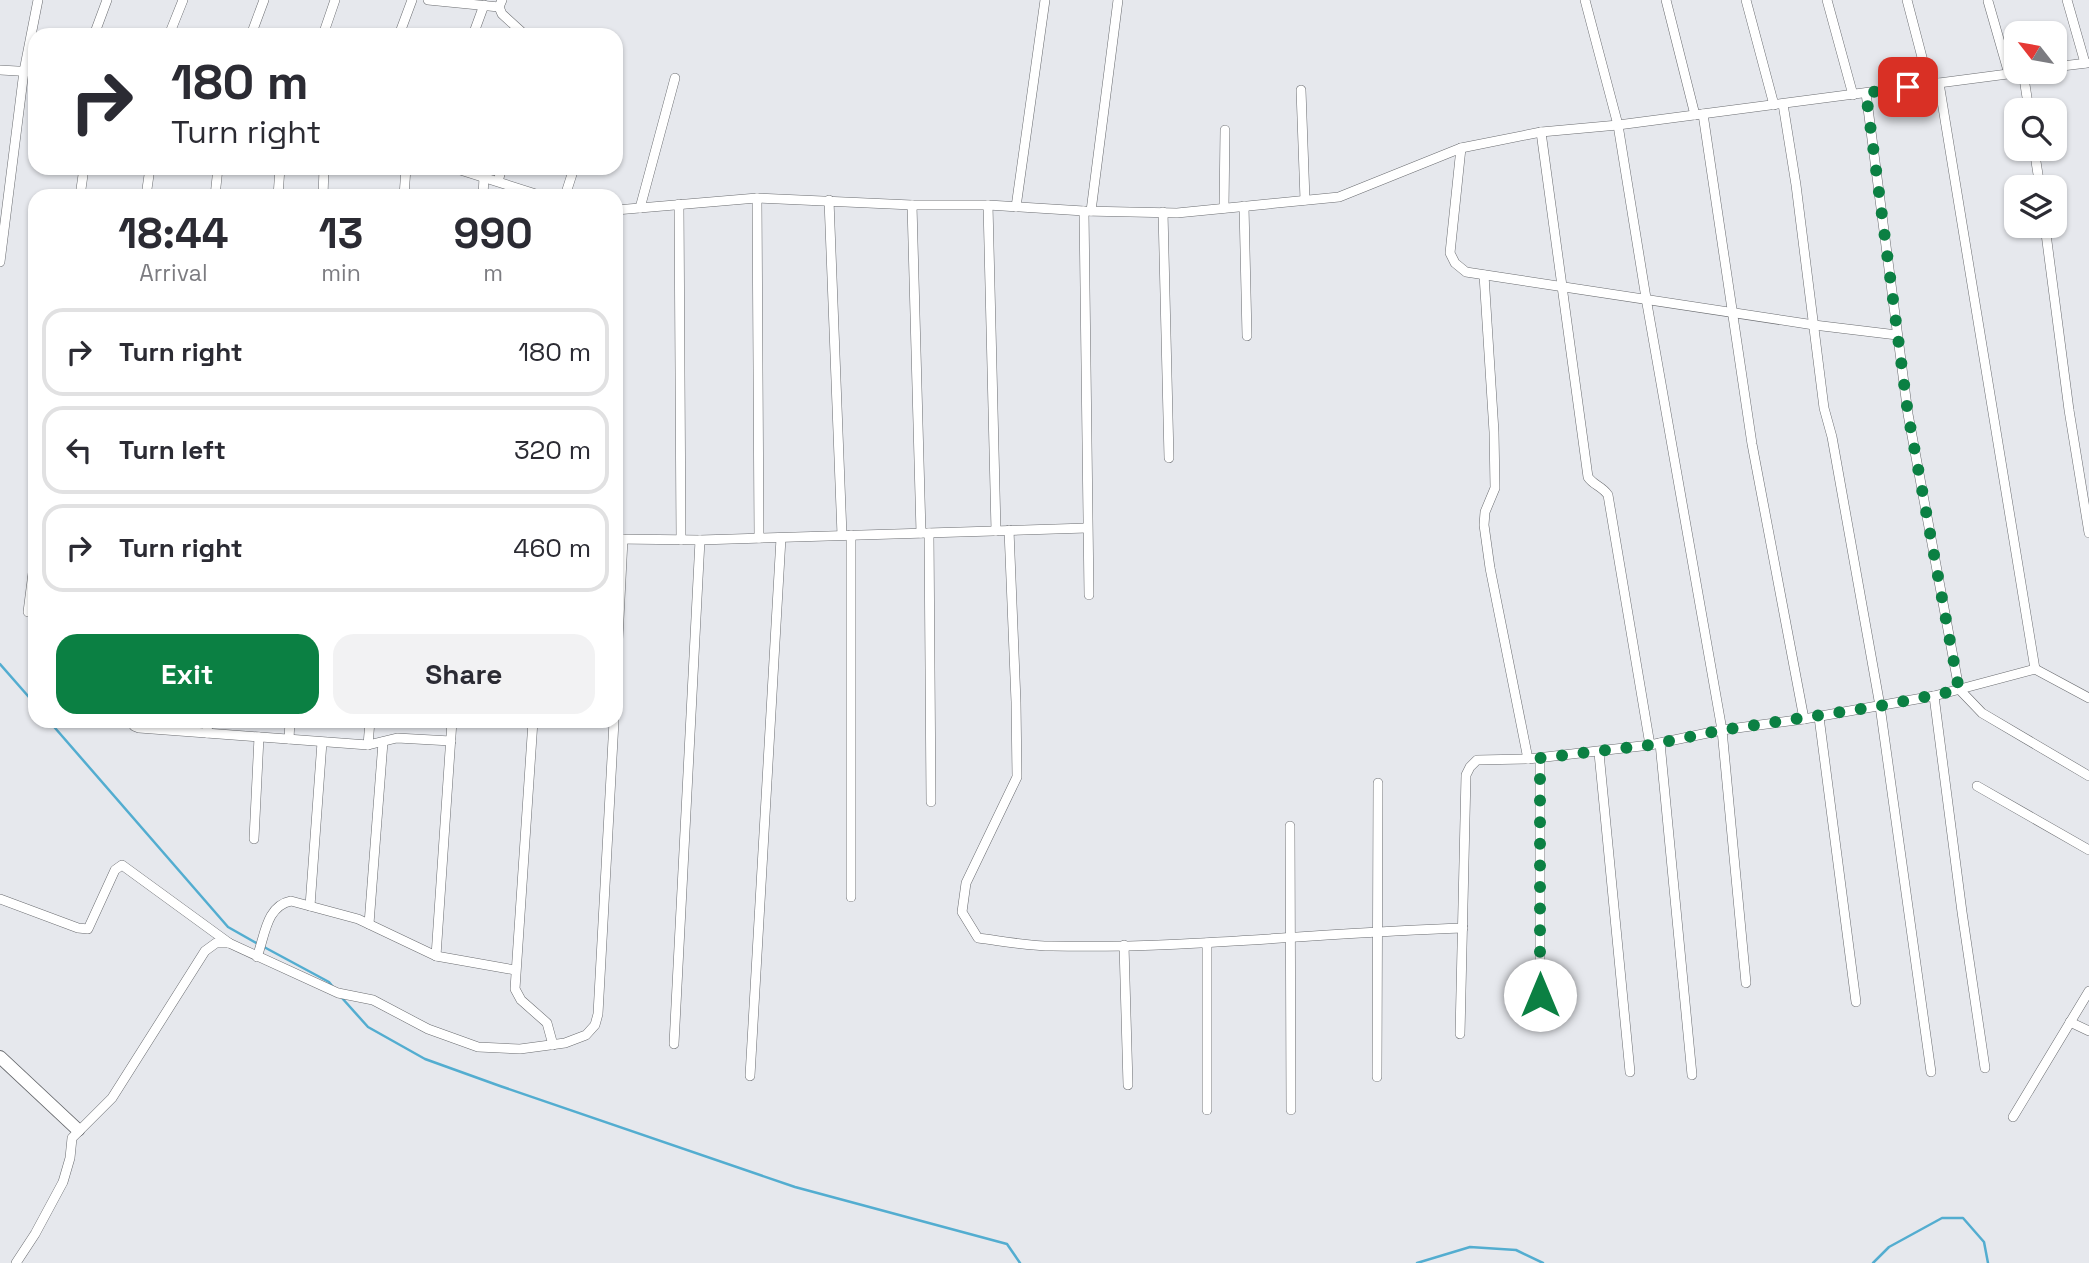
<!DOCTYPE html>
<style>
body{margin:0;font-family:"Space Grotesk",sans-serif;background:#f2f2f3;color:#2b2b33;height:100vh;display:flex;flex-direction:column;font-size:26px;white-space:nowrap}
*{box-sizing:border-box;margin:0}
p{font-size:23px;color:#7c7c81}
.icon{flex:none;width:38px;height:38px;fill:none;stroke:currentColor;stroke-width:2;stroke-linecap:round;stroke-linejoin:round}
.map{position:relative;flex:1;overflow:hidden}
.sheet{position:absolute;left:28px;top:189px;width:595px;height:539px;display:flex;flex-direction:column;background:#fff;border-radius:21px;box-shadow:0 2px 5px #0004}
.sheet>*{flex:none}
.guide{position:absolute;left:28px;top:28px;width:595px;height:147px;border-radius:21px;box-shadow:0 2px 5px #0004;background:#fff;color:#2b2b33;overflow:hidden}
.needle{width:46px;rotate:301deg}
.tools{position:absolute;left:2004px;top:21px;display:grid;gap:14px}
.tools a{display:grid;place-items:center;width:63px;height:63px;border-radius:14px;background:#fff;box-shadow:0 2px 5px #0004;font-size:35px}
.pin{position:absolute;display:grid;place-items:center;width:60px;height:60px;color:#fff;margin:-30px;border-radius:14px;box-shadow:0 4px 10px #0006}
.me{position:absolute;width:77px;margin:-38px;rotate:0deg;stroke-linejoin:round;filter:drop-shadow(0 0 5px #0008)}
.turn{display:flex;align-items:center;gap:24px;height:147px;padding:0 28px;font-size:32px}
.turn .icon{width:91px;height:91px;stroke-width:2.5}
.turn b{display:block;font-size:49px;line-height:60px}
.eta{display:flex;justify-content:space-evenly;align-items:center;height:119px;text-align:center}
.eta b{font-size:42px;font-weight:700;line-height:49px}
.primary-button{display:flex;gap:14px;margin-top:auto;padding:14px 28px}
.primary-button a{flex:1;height:80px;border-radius:21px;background:#0b8043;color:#fff;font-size:28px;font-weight:700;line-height:80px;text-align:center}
.primary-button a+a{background:#f2f2f3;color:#2b2b33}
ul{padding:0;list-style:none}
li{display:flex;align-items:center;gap:21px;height:88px;margin:0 14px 10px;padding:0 14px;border:4px solid #e1e1e2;border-radius:21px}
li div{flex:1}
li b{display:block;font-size:26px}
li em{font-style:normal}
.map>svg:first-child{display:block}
</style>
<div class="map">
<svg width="2089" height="1263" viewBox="0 0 2089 1263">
<rect width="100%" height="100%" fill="#e6e8ed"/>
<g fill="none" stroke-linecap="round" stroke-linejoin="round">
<g stroke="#53add0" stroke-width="2.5">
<polyline points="0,664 35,704"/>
<polyline points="49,721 228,927 258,944"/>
<polyline points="264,947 329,982 333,987"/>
<polyline points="342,998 368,1027 425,1059 500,1086 795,1187 1007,1244 1020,1263"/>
<polyline points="1417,1263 1470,1247 1516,1250 1543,1263"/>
<polyline points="1873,1263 1889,1247 1942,1218 1963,1218 1984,1242 1988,1263"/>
</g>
<defs>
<g id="street">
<polyline points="428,0 499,7"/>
<polyline points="502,0 499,7 502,14 525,35"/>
<polyline points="1585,0 1618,125 1646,298 1722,730 1746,983"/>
<polyline points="1666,0 1695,115"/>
<polyline points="1746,0 1774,105"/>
<polyline points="1827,0 1853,95"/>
<polyline points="1907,0 1929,84"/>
<polyline points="2067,0 2085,63"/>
<polyline points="1988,1 2009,74"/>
<polyline points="94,35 107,0"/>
<polyline points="169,35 183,0"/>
<polyline points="251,35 264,0"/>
<polyline points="323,35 335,0"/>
<polyline points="399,35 412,0"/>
<polyline points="473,35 484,5"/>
<polyline points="2054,67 2087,63"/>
<polyline points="0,70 35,72"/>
<polyline points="2023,72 2029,110"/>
<polyline points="1939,83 2035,669"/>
<polyline points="1301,90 1305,200"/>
<polyline points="1866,93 1908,414 1959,689 1982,713 2089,776"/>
<polyline points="1783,104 1796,185 1824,408 1832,437 1880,706 1931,1072"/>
<polyline points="1703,114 1752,444 1804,719"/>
<path d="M 1541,132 L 1588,477 C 1593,485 1602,486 1608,495 L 1650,745"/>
<polyline points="1461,148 1450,253 1455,263 1466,272 1814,325 1897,335"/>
<polyline points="2034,149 2040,187"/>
<polyline points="454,168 542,196"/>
<polyline points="498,181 502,168"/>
<polyline points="80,196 84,168"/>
<polyline points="146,196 150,168"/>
<polyline points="215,196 218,168"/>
<polyline points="278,196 280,168"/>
<polyline points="323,196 324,168"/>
<polyline points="404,196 406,168"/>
<polyline points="483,196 484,177"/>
<polyline points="565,196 574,168"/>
<polyline points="757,198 759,538"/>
<polyline points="829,200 842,535"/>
<polyline points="679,204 681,540"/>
<polyline points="912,205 921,533"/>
<polyline points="988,205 996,531"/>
<polyline points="1244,206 1247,336"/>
<polyline points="1016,207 1045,0"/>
<polyline points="640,208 675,78"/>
<polyline points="1224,208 1225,130"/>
<polyline points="616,210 757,198 912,205 988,205 1084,211 1177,213 1339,197 1461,148 1541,132 1618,125 2023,72"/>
<polyline points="1084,211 1089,595"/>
<polyline points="1091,211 1118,0"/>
<polyline points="1163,212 1169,458"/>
<polyline points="2045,226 2069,410 2089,533"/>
<polyline points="0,262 24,71 38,0"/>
<polyline points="1484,275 1494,432 1495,488 1485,512 1484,525 1490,568 1528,759"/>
<path d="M 1009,530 L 1016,702 L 1017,777 L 966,883 L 962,912 L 978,938 C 1002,941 1028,946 1052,946 C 1189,949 1326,932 1463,928"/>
<polyline points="929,533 931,802"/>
<polyline points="616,539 700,540 1087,528"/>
<polyline points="28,612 35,557"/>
<polyline points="616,679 623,539"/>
<polyline points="1934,696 1962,912 1985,1068"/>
<polyline points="1819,717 1856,1002"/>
<polyline points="131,721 134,726 139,728 368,745 397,738 451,741"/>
<polyline points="533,721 515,989 521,1000 547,1023 553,1045"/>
<polyline points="207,733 208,721"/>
<polyline points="289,739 290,721"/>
<polyline points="1660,743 1692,1075"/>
<polyline points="368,745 370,721"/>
<polyline points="1599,753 1630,1072"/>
<polyline points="1977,786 2089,850"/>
<polyline points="1290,826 1291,1110"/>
<polyline points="254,839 259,737"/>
<polyline points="851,897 851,535"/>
<polyline points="0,899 78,928 88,929 115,870 122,865 229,943"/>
<polyline points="310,906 322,742"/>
<polyline points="369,924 383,742"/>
<polyline points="1207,943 1207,1110"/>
<polyline points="1124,945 1128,1085"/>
<polyline points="436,956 452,721"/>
<path d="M 257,957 C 265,936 266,906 291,901 L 358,919 L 436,956 L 515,970"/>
<polyline points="1540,994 1540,758"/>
<polyline points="2070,1022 2089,1031"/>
<polyline points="1460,1034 1466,775 1470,767 1477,760 1528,759 1650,745 1722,730 1804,719 1934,696 2035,669 2089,698"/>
<polyline points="674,1044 700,540"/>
<polyline points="750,1076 781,538"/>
<polyline points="1377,1077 1378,783"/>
<polyline points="2013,1117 2089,991"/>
<polyline points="16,1263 35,1234 63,1182 70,1158 72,1138 112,1098 205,951 216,943 229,943 338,993 373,1000 428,1029 478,1047 520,1049 565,1043 586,1035 595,1025 598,1014 614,721"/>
</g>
<polyline id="secondary" points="0,1057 78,1130"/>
</defs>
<use href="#street" stroke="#6a6c70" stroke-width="10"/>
<use href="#secondary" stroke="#6a6c70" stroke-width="14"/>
<use href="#street" stroke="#fff" stroke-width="9"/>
<use href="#secondary" stroke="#fff" stroke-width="12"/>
</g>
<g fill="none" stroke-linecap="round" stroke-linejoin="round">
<polyline stroke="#0b8043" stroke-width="12" stroke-dasharray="0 21.6" points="1540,995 1540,758 1650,745 1722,730 1880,706 1959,690 1908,414 1866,93 1908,87"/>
</g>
</svg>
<div class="tools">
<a><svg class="needle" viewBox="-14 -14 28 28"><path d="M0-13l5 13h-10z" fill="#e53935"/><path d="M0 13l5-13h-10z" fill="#7c7c81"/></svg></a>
<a><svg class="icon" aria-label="search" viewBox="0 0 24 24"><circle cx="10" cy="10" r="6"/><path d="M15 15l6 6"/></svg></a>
<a><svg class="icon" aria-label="layers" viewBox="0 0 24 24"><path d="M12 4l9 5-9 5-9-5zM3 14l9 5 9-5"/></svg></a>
</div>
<div class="pin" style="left:1908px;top:87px;background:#d93025"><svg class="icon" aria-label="arrive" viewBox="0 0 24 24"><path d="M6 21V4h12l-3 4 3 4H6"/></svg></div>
<svg class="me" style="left:1540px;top:995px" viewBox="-20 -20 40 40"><circle r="19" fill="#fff"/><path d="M0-13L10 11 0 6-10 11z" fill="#0b8043"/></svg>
<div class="guide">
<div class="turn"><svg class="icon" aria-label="right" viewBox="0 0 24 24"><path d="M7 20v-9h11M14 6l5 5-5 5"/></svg><div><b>180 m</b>Turn right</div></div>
</div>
<section class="sheet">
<div class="eta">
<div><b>18:44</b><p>Arrival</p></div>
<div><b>13</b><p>min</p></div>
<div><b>990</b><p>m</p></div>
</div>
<ul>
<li><svg class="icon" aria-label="right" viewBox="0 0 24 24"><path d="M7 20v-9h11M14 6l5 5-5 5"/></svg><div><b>Turn right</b></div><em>180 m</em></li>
<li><svg class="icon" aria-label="left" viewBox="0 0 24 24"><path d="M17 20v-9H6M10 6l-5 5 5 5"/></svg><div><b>Turn left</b></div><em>320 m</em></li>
<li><svg class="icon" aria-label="right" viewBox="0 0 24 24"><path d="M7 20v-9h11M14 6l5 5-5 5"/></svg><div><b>Turn right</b></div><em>460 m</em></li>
</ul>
<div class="primary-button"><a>Exit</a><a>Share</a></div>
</section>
</div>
